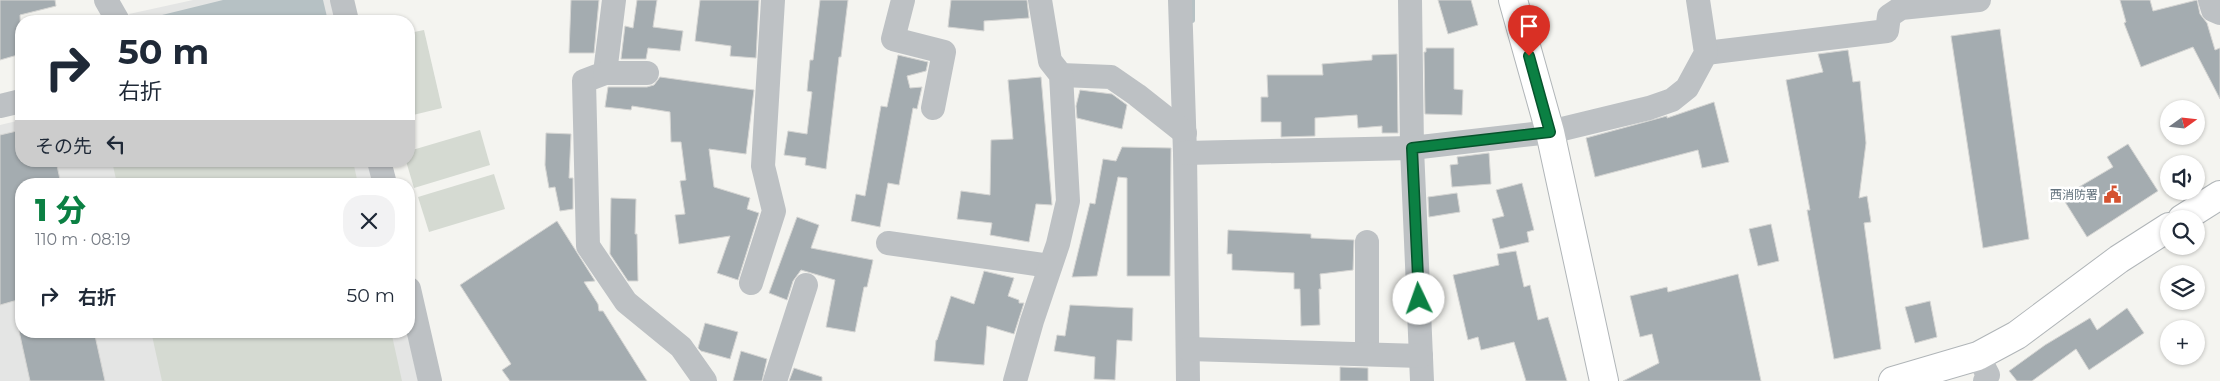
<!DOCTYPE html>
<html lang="ja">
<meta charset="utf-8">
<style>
body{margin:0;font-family:Montserrat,"Noto Sans JP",sans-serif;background:#f2f2f3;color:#1f2937;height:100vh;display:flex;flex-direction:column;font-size:19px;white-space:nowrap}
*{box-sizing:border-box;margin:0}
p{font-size:16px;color:#747a83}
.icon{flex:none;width:28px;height:28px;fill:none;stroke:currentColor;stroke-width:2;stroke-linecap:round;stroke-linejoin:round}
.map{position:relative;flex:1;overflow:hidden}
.side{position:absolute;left:15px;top:178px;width:400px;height:160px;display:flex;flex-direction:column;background:#fff;border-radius:20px;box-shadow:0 1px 4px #0004}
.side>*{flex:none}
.banner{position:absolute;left:15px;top:15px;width:400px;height:152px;border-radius:20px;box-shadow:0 1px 4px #0004;background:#fff;color:#1f2937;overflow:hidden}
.needle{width:32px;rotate:75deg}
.fabs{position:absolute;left:2160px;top:100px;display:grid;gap:10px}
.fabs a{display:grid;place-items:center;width:45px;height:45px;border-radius:50%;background:#fff;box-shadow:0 1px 4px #0004;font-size:25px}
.pin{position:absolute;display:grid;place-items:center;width:42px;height:42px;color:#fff;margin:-51px -21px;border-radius:50% 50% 50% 0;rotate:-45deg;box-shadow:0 0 5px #0007}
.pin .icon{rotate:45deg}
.me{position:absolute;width:55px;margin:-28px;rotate:357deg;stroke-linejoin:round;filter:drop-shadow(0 0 4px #0008)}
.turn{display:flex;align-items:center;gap:18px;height:105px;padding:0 20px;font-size:22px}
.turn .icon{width:65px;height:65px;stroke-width:2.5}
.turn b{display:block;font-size:35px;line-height:42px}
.then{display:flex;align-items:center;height:48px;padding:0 20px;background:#0003;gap:10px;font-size:19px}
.round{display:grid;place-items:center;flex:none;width:52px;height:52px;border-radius:20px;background:#f2f2f3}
.head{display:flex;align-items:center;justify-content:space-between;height:85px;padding:0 20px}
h1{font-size:30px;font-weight:800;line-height:38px;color:#0b8043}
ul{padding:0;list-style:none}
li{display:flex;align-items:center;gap:15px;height:65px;padding:0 20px}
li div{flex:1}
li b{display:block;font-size:19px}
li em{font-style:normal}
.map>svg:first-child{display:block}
</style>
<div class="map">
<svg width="2220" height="381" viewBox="0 0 2220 381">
<rect width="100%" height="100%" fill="#f4f4f0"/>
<g fill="#e4e5e4">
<polygon points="193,0 336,0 340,21 132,21 129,14"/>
<polygon points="21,120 21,161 371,161 375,184 21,184 21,331 407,331 418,381 0,381 0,125"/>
</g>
<g fill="#d5dad2">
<polygon points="424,30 442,108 409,116 409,33"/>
<polygon points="480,130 490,165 414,188 406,161 409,161 409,151"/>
<polygon points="112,161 353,161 358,184 117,184"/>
<polygon points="494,174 505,209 429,232 418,197"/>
<polygon points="151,331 391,331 402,381 162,381"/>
</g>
<polygon fill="#b6c1c4" points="223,0 323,0 328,21 164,21 162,15"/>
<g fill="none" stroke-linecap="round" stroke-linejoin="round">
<polyline stroke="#b6c1c4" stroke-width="6" points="1192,0 1192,20"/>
</g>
<g fill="#a4acb0" stroke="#d5d5d3">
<polygon points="0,0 55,0 56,6 20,15 21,54 0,60"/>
<polygon points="571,0 599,0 594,53 569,53"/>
<polygon points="637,0 657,0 653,27 683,31 680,51 648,48 646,59 621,59 625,26 633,28"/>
<polygon points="700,0 759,0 756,58 730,56 731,46 695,41"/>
<polygon points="820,0 848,0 841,57 839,57 826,169 805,165 806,158 784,155 788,131 807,134 812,92 807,91 810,60 813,60"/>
<polygon points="951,0 1027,0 1029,18 984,21 984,31 948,27"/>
<polygon points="1438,0 1471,0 1478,25 1448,34"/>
<polygon points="2120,0 2150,0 2153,11 2197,0 2200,14 2207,23 2215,50 2220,48 2220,99 2193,47 2141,67 2124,23 2126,22"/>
<polygon points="2000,29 2029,239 1983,248 1951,36"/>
<polygon points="1426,48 1454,48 1454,89 1463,90 1462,115 1425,114 1424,52 1426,52"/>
<polygon points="1848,50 1853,82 1860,81 1866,143 1859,198 1867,196 1871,222 1864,223 1881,349 1834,359 1807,210 1810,210 1786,80 1823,72 1818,54"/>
<polygon points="1397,54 1398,133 1382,133 1382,126 1358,128 1357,115 1315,118 1315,136 1281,137 1281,122 1261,122 1261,97 1268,97 1267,75 1323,75 1322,64 1372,60 1372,55"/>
<polygon points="898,55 928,62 926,71 907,76 910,88 922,87 917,109 913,108 899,185 888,183 880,227 851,221 856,194 865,196 881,106 887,107"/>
<polygon points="660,77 754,90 746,154 709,149 714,187 750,198 747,209 759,213 738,280 717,273 730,236 679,244 675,215 685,214 680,181 686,180 681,142 671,142 670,112 632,106 631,110 605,107 608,87 647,87 654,85"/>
<polygon points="1041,77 1052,205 1036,204 1029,242 990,235 992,223 957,219 961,191 990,195 991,140 1013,139 1008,80"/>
<polygon points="1080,90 1112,94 1127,105 1122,129 1077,118 1076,106"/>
<polygon points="1714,102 1729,162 1702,168 1698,150 1595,177 1586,138 1667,116 1667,118"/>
<polygon points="21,130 21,161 56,161 61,184 21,184 21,299 0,305 0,135"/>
<polygon points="546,133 571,134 569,178 573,178 573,209 560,211 555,187 549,188 545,165"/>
<polygon points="2128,144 2158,191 2087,237 2062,197 2113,167 2107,157"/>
<polygon points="1122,147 1171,148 1170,276 1127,276 1127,178 1118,177 1097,276 1072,277 1090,203 1095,204 1103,159 1116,161"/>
<polygon points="1489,153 1491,184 1452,187 1450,165 1458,164 1457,157"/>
<polygon points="1522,183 1534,230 1527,232 1529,242 1500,249 1492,219 1504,216 1496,190"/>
<polygon points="1457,193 1460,212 1429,217 1428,197"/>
<polygon points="611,198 636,199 635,234 637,234 638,281 628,281 610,254"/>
<polygon points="797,217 819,225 811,248 873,260 867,287 864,287 855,332 826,327 835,280 801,270 793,281 787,300 769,293"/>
<polygon points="557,221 595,281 584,282 598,304 599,311 603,311 647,381 510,381 502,370 511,364 460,285"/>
<polygon points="1771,224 1779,261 1758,266 1749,229"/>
<polygon points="1228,230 1311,234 1311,238 1354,240 1353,270 1320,274 1321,289 1319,289 1320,325 1301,326 1300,289 1294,289 1294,273 1232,270 1232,254 1227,254"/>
<polygon points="1516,251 1524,287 1530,285 1538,320 1548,317 1567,381 1526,381 1514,342 1481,350 1478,337 1468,340 1453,275 1499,265 1497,254"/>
<polygon points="984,271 1014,278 1008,296 1019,300 1019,303 1024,303 1014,334 987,326 984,365 934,361 936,340 937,340 951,296 974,304"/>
<polygon points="1738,274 1761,381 1623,381 1659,363 1652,334 1640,337 1630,296 1667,287 1668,292"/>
<polygon points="1930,301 1937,337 1915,343 1905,307"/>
<polygon points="1070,305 1133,308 1132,341 1117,340 1115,380 1094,379 1095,357 1054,351 1057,335 1065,336"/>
<polygon points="2127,308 2144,333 2089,370 2076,349 2032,381 2017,381 2009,371 2045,345 2090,318 2097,330"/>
<polygon points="705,323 738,332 730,359 701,351 698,348"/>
<polygon points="19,331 94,331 105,381 30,381"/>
<polygon points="741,351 767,359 762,381 733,381"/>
<polygon points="1340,367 1368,368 1368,381 1340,381"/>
<polygon points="794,368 822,377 822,381 789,381"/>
</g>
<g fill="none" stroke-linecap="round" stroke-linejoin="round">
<defs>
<g id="secondary">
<polyline points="1513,0 1550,132 1604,381"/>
<polyline points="2182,219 2220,195"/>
<polyline points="1893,381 1978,356 2017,335 2119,259 2169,227"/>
</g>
</defs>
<use href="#secondary" stroke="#b0b5b8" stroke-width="30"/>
<g stroke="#bdc1c4" stroke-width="24">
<polyline points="106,0 118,21"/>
<polyline points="342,0 347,21"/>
<polyline points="614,0 605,73 584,81 588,246 626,302 681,347 705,381"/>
<polyline points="903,0 893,39 944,52 933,108"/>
<polyline points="1180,0 1185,153 1188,381"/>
<polyline points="1410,0 1412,148 1422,381"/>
<polyline points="2210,0 2213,10 2220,13"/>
<polyline points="1706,53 1887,31 1889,16 1901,8 1979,0"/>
<polyline points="605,73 647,73"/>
<polyline points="1061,75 1111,77 1137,95 1185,133"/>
<polyline points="0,106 21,101"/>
<polyline points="1185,153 1412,148 1550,132 1649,108 1672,100 1687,88 1706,53 1698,0"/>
<polyline points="379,161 385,184"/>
<polyline points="1367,242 1367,354"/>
<polyline points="888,243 1050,266"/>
<polyline points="751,283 774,211 763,166 773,0"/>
<polyline points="409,289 430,381"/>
<polyline points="1188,349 1421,356"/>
<polyline points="1978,356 1988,375 1985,381"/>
<polyline points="775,381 806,285"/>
<polyline points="1015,381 1032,321 1058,244 1068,201 1061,75 1050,61 1040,0"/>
</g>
<use href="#secondary" stroke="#fff" stroke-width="28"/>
</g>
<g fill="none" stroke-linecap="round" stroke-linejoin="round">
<defs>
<polyline id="route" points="1419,299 1412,148 1550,132 1529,56"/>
</defs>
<use href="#route" stroke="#07532c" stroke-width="12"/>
<use href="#route" stroke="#0b8043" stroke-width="9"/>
</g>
<defs>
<symbol id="civic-bare" viewBox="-9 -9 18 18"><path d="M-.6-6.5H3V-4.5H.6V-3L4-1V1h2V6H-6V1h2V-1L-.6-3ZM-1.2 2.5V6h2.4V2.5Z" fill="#d45230" stroke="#fff" stroke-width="2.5" paint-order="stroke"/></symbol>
</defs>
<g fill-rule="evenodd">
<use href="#civic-bare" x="2100" y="182" width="25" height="25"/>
</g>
<g text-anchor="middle" stroke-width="5" stroke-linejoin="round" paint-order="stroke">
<g font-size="12" fill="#65747f" stroke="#fff" text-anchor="end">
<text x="2098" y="199">西消防署</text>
</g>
</g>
</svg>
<div class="fabs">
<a><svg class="needle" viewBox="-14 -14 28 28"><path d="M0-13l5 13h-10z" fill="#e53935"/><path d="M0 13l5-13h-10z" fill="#747a83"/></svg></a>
<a><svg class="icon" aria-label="sound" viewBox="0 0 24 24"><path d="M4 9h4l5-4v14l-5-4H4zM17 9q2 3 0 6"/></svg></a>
<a><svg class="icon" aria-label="search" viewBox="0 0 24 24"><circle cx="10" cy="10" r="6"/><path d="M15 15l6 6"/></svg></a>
<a><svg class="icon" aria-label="layers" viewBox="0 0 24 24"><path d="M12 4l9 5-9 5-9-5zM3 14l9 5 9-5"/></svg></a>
<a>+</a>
</div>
<div class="pin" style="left:1529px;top:56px;background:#d93025"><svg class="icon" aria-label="arrive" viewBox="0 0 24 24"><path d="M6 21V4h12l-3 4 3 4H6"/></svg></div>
<svg class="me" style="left:1419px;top:299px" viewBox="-20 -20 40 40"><circle r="19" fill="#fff"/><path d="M0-13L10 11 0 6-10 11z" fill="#0b8043"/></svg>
<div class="banner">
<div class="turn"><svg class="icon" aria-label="right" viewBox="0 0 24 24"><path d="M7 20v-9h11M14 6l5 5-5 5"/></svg><div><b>50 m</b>右折</div></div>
<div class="then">その先<svg class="icon" aria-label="left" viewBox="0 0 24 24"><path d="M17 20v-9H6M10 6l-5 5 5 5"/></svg></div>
</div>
<section class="side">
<div class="head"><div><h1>1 分</h1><p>110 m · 08:19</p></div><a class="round"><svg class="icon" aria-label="close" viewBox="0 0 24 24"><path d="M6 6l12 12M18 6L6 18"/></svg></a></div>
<ul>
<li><svg class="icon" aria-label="right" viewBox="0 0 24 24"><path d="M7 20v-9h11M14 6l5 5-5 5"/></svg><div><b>右折</b></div><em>50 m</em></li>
</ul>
</section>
</div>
